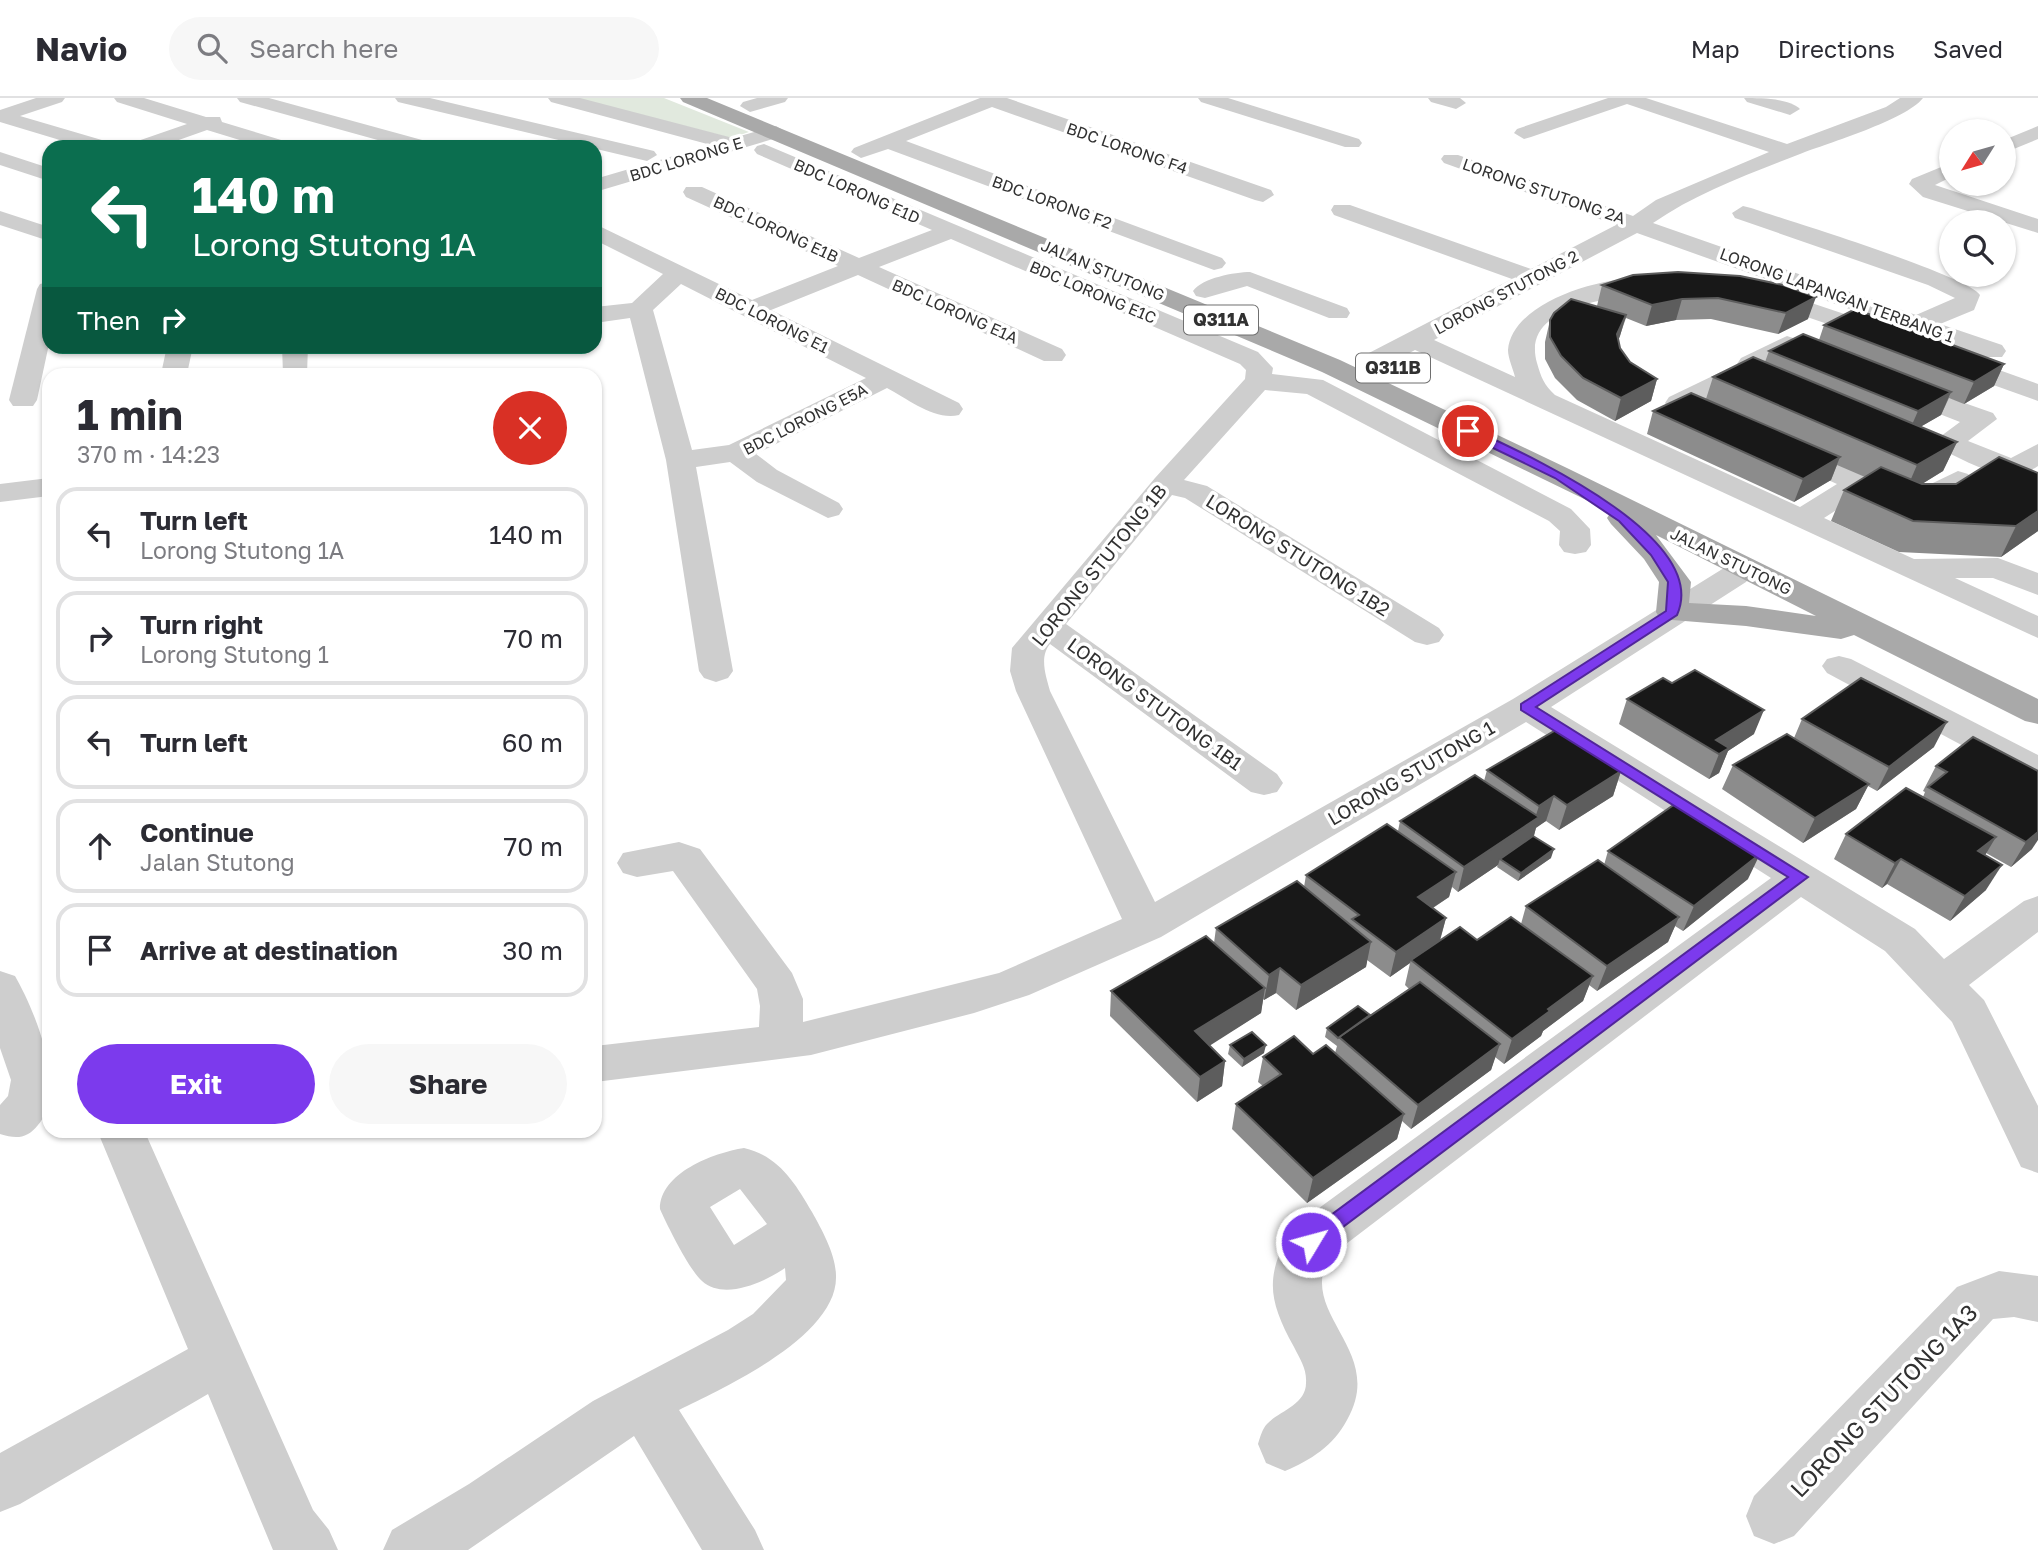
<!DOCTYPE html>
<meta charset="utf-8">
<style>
body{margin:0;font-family:"Golos Text",sans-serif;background:#f7f7f7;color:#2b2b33;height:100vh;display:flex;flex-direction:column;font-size:26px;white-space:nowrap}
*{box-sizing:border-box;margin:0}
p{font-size:23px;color:#7c7c81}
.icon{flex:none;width:38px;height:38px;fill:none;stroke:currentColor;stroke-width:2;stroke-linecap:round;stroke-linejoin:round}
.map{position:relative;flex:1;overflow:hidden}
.drawer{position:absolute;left:42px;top:270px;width:560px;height:770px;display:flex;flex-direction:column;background:#fff;border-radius:21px;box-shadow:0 2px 5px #0004}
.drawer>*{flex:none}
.top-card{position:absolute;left:42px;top:42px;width:560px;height:214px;border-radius:21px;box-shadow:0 2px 5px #0004;background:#0b6e4f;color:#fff;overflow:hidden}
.needle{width:46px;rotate:233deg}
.buttons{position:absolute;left:1939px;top:21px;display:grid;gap:14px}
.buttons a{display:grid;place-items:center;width:77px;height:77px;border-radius:50%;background:#fff;box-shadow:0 2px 5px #0004;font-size:35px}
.pin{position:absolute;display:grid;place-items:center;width:60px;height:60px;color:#fff;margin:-30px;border:4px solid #fff;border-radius:50%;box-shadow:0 2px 7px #0007}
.me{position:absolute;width:77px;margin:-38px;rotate:53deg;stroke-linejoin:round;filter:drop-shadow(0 0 5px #0008)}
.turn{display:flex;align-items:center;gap:24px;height:147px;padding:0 35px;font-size:32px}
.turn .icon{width:91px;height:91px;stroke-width:2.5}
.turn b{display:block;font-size:49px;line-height:60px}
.then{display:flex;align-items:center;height:66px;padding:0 35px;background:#0003;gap:14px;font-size:26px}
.round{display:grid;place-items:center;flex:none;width:74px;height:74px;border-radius:37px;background:#f7f7f7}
.summary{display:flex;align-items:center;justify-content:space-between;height:119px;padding:0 35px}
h1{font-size:42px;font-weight:700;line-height:52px}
.button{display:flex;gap:14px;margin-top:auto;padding:14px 35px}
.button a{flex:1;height:80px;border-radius:42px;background:#7c3aed;color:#fff;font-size:28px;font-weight:700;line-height:80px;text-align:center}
.button a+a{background:#f7f7f7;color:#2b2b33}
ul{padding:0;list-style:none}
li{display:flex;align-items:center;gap:21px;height:94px;margin:0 14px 10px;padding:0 21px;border:4px solid #e1e1e2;border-radius:21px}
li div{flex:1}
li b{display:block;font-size:26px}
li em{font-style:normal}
header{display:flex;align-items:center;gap:42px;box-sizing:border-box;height:98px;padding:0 35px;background:#fff;border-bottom:2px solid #e1e1e2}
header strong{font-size:33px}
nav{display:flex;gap:38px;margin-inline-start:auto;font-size:24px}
.search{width:490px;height:63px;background:#f7f7f7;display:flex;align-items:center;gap:18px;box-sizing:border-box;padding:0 24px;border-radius:38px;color:#7c7c81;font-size:26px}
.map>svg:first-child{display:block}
</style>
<header>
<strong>Navio</strong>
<div class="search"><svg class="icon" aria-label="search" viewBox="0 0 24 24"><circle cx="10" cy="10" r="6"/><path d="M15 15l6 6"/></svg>Search here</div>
<nav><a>Map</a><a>Directions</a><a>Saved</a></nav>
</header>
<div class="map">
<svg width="2038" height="1452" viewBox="0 0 2038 1452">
<rect width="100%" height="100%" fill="#fff"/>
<polygon fill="#e1e9de" points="576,0 664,0 749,34 731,40"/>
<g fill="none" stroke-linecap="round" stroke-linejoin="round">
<g fill="#cecece" fill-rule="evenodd">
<polygon points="36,0 65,0 62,4 20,18 112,45 115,49 83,49 0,24 0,12"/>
<polygon points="114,0 144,0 206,19 220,19 222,24 291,45 294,49 263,49 207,32 159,49 129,49 132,45 187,26 117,4"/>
<polygon points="237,0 269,0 433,45 436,49 403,49 240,4"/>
<polygon points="395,0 430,0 654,53 657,57 647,63 398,4"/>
<polygon points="548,0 580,0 733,40 776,28 786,34 783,38 595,94 595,81 711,47 551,4"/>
<polygon points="757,0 788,0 785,4 750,14 740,8 743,4"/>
<polygon points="980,0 1007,0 1271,92 1274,97 1263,104 1255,102 992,9 906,43 1222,160 1226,165 1222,170 1214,172 888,51 861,60 851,54 854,50"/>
<polygon points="1198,0 1228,0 1359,41 1362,45 1359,49 1345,49 1201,4"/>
<polygon points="1428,0 1460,0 1466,5 1456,11 1431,4"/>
<path d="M 1608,0 L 1646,0 L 1787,46 L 1886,9 L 1900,0 L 1923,0 C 1906,22 1828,45 1800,56 C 1751,75 1696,95 1653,125 L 1916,217 L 1955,200 L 1928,187 L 1735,120 L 1732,115 L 1743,108 L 1751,110 C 1786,122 1967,177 1980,197 L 1974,212 L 1940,226 L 2002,247 L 2006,253 L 2002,259 L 1984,259 L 1637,135 L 1434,242 L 1515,279 C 1513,271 1508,260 1508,252 C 1512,200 1620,172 1661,182 L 1664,187 L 1661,192 C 1625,201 1519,202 1537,265 C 1541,279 1544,287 1555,297 L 1800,409 L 1837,386 L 1777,359 L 1773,353 L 1777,347 L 1787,344 L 1797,347 L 1869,379 L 1874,385 L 1869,391 L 1824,420 L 1914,461 L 1998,460 L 2038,475 L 2038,497 L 1993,480 L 1955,480 L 2038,518 L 2038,540 L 1415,252 L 1385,268 L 1367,268 L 1363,262 L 1367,256 L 1512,181 L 1334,117 L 1331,112 L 1334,107 L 1350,107 L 1531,171 L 1616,127 L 1444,65 L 1441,61 L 1444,57 L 1458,57 L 1633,118 L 1656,102 L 1769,54 L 1627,6 L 1531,39 L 1524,41 L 1514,35 L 1517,31 Z"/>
<path d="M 1744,0 C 1761,0 1788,0 1800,11 L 1790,17 L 1747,4 Z"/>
<polygon points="2038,28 2038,41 2004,55 2004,42"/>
<path d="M 764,46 L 1258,254 L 1273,270 L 1272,276 L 1323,282 L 1571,411 L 1590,431 L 1591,447 L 1586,454 L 1575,456 L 1564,454 L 1559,447 L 1560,433 L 1549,423 L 1307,296 L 1265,292 L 1184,382 L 1207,388 L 1439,530 L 1444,537 L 1439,544 L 1427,547 L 1415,544 L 1185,400 L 1172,397 L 1066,526 L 1277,676 L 1283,685 L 1277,694 L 1264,697 L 1251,694 L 1050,546 C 1039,559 1046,578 1050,593 L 1155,804 L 1513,601 L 1724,470 C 1732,459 1739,459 1752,462 L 1757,469 L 1746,484 L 1551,609 L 1915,831 L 1944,861 L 2024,803 L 2038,798 L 2038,834 L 1969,887 L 1984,902 L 2038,1008 L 2038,1075 L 2021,1069 L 1952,924 L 1885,853 L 1801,799 L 1329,1159 C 1297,1217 1387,1252 1347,1322 C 1333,1348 1311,1362 1285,1373 L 1266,1365 L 1258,1346 C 1260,1340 1262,1331 1267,1326 C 1279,1313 1306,1307 1306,1285 C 1307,1271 1300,1261 1294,1249 C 1267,1200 1265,1177 1293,1129 L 1771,780 L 1526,624 L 1161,839 L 1029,897 L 974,915 L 811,957 L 595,984 L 595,948 L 759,929 L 760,908 L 757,891 L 673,773 L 637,779 L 623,775 L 617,765 L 623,755 L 679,744 L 700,751 L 792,875 L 803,901 L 803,924 L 999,875 L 1122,821 L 1016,593 L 1010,573 L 1012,550 L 1155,380 L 1245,281 L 1246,272 L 1240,266 L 951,141 L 879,169 L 1062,251 L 1066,257 L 1062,263 L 1044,263 L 858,177 L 771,212 L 959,305 L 963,311 L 959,317 C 935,323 908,301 887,290 L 756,356 L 777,372 L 839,405 L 843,411 L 839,417 L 828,420 L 757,384 L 730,364 L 696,369 L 733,573 L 728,580 L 716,584 L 704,580 L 699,573 L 666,362 L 630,220 L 595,225 L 595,209 L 632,205 L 663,176 L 595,142 L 595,126 L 752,202 L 838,168 L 686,99 L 683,94 L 686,89 L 702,89 L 859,160 L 932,132 L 757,56 L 754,52 L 757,48 ZM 681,186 L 866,280 L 729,347 L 692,352 L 653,212 Z"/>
<polygon points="0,54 49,70 49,83 0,67"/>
<polygon points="1951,65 1951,79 1935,87 2038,121 2038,135 1923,99 1909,86 1912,81"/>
<polygon points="0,113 49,129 49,143 0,127"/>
<path d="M 1250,174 L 1347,210 L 1350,215 L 1347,220 L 1329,220 L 1247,188 L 1205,200 L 1196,198 L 1193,193 C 1202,180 1235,174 1250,174 Z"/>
<polygon points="49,184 49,246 37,302 33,308 13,308 9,302 37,191 40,186"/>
<polygon points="1761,188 1895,233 1899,238 1895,243 1877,243 1752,200 1749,195 1752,190"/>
<polygon points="1787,238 1796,241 1800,246 1796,251 1759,272 1741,272 1737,266 1741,260"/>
<polygon points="167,248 193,248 187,276 161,276"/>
<polygon points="282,248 308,248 307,276 283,276"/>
<polygon points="1949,254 2038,286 2038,303 1940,268 1936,262 1940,256"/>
<polygon points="1721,274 1730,276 1734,282 1730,288 1689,311 1669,311 1665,305 1669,299"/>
<path d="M 1896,281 L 1993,315 L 1997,321 L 1968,343 L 2011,360 L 2038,346 L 2038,368 C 2006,390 1969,363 1937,350 L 1933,344 L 1960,324 L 1886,295 L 1883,289 L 1886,283 Z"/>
<path d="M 1958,373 L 1968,376 L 1973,382 L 1968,388 C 1940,404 1927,418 1892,409 L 1888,403 L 1892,397 L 1912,395 Z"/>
<polygon points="49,380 49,398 0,404 0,386"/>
<polygon points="1839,558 1851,561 2038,657 2038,684 2025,681 1827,575 1822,568 1827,561"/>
<path d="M 0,873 L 15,878 C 35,913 68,992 38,1027 C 27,1041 16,1041 0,1036 L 0,1007 L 8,998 L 11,982 L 0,950 Z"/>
<polygon points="97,1032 144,1032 313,1412 329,1432 338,1452 273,1452 208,1296 20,1406 0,1414 0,1355 188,1251"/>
<path d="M 744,1050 C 779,1058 795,1085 812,1114 C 822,1132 836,1157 836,1178 C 838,1238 724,1290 679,1312 L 755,1432 L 764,1452 L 702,1452 L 634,1338 L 468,1452 L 383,1452 L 392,1432 L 469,1386 L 593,1303 L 728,1232 L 753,1216 L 786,1182 L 785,1170 C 765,1184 724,1203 702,1183 C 690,1173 667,1127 660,1111 C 660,1075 713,1055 744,1050 ZM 740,1091 L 767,1126 L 734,1147 L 710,1109 Z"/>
<polygon points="1999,1173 2038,1178 2038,1224 2014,1219 1993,1221 1794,1438 1774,1446 1754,1438 1746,1418 1754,1398 1957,1189"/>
</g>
<path fill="#a9a9a9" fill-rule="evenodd" d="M 680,0 L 707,0 L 1340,262 L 1569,371 L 2038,601 L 2038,626 L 2025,623 L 1854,537 L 1841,541 L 1746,528 L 1660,521 L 1656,514 L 1659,484 L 1644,461 L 1611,426 L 1607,420 L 1611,414 L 1322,274 L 683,4 ZM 1656,437 L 1816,518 L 1746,508 L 1689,505 L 1691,484 Z"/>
</g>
<g fill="#8c8c8c">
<polygon points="1633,177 1808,221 1778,236 1711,221 1676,222 1646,228 1626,220 1618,243 1620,250 1630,264 1657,281 1651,303 1615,323 1577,302 1555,280 1545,261 1545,244 1550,222 1604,211 1597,208 1602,187"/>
<polygon points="1824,227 2004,266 1994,288 1964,306 1949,300 1941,317 1920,329 1957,344 1943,373 1922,386 2038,433 2001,459 1899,454 1831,423 1844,392 1865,379 1837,367 1831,382 1794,404 1647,336 1653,313 1706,301 1713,279 1765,264 1769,253 1819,242"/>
<polygon points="1627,601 1754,636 1728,653 1719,675 1709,681 1619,626"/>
<polygon points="1802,621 1934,649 1877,693 1868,688 1856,711 1803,745 1722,691 1733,667 1794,640"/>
<polygon points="1973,639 2032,751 2011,769 1986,755 1985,757 1986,792 1950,823 1887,786 1882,790 1834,761 1846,736 1923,699 1925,694 1923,693 1936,668"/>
<polygon points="1487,672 1621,673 1613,698 1559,732 1546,723 1536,729 1534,738 1551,760 1518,783 1497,769 1498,767 1458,794 1452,789 1449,799 1433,810 1446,820 1440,843 1477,842 1521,826 1526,808 1604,767 1608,753 1748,781 1683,833 1675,828 1668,844 1597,893 1589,887 1583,903 1543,933 1541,938 1504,966 1495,959 1491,972 1411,1031 1402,1023 1397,1041 1307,1105 1232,1031 1236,1006 1263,988 1258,984 1263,959 1335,955 1337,948 1325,939 1327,930 1370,917 1409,891 1405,887 1410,865 1390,879 1367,862 1366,869 1296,912 1276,895 1264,902 1263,901 1261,915 1209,947 1225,963 1222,988 1197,1004 1110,918 1111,893 1214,845 1216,830 1304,789 1306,777 1398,733 1400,723 1484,683"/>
<polygon points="1230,947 1264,955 1242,969 1228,956"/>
</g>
<g fill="#5d5d5d">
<polygon points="1816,199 1808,221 1778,236 1786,215"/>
<polygon points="1682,201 1676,222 1646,228 1652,207"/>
<polygon points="1626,217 1620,238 1611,258 1617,236"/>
<polygon points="2004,266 1994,288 1964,306 1974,284"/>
<polygon points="1657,281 1651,303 1615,323 1621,300"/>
<polygon points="1951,294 1941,317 1908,336 1918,313"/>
<polygon points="1957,344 1943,373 1904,397 1917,367"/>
<polygon points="1840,359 1831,382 1794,404 1803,381"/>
<polygon points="2038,413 2038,433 2001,459 2016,428"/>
<polygon points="1764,612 1754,636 1728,653 1719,675 1709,681 1719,656 1716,642"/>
<polygon points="1947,624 1934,649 1877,693 1889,669"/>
<polygon points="1621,673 1613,698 1559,732 1567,707"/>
<polygon points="1869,686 1856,711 1803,745 1815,720"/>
<polygon points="1554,698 1546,723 1536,730 1532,744 1500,761 1498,767 1458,794 1464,769 1534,723 1539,708"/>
<polygon points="2038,729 2038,742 2032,751 2011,769 2026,744"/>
<polygon points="1996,739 1981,764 1978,753"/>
<polygon points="1554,751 1551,760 1518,783 1521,775"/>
<polygon points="1760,756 1748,781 1683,833 1694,808"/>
<polygon points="1901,761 1887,786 1882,790 1895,765"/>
<polygon points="2002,767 1986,792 1950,823 1965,798"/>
<polygon points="1456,774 1449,799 1411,824 1418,799"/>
<polygon points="1679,819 1668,844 1597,893 1607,868"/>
<polygon points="1446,820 1439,845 1411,862 1410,865 1390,879 1396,854"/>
<polygon points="1371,844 1366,869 1296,912 1301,887"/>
<polygon points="1280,870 1276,895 1264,902 1269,877"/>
<polygon points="1593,878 1583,903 1543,933 1541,938 1504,966 1512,941 1548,911"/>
<polygon points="1265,890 1261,915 1192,959 1195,933"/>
<polygon points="1500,946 1491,972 1411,1031 1418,1007"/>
<polygon points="1266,947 1264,955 1242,969 1244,961"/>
<polygon points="1225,963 1222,988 1197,1004 1200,979"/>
<polygon points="1404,1016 1397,1041 1307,1105 1313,1080"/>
</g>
<g fill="#181818" stroke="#5d5d5d" stroke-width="2">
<polygon points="1678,174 1740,178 1783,187 1816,199 1786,215 1718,200 1682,201 1652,207 1602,187 1633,177"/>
<polygon points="1571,201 1626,217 1617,236 1620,250 1630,264 1657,281 1621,300 1583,280 1561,258 1550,239 1550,222 1554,215"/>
<polygon points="1855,211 2004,266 1974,284 1824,227"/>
<polygon points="1803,236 1951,294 1918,313 1769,253"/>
<polygon points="1753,259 1957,344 1917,367 1713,279"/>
<polygon points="1691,295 1840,359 1803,381 1653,313"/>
<polygon points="1999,359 2038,375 2038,413 2016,428 1913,423 1844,392 1881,369 1922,386 1956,386"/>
<polygon points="1695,572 1764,612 1716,642 1729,650 1719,656 1627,601 1663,580 1672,585"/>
<polygon points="1861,580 1947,624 1889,669 1802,621"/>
<polygon points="1556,632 1621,673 1567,707 1554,698 1539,708 1487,672"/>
<polygon points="1787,636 1869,686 1815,720 1733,667"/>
<polygon points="1973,639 2038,673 2038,734 2026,744 1928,689 1947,674 1936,668"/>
<polygon points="1475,677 1539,719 1464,769 1400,723"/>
<polygon points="1906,690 1996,739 1978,753 2002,767 1965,798 1901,761 1895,765 1846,736"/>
<polygon points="1675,706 1760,756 1694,808 1608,753"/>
<polygon points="1387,726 1456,774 1418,799 1446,820 1396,854 1352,821 1359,817 1306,777"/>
<polygon points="1533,738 1554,751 1521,775 1500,761"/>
<polygon points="1598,762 1679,819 1607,868 1526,808"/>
<polygon points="1297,783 1371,844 1301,887 1280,870 1269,877 1216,830"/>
<polygon points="1511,819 1593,878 1548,911 1550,913 1512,941 1411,862 1460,829 1477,842"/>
<polygon points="1206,838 1265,890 1195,933 1225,963 1200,979 1111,893"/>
<polygon points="1420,884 1500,946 1418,1007 1339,939"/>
<polygon points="1358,908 1370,917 1338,940 1327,930"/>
<polygon points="1252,934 1266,947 1244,961 1230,947"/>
<polygon points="1294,938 1313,956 1326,947 1404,1016 1313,1080 1236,1006 1281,976 1263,959"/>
</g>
<path fill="#7c3aed" stroke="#51269a" stroke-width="2" d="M 1464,331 L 1472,331 C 1525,356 1712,439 1677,517 L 1536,609 L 1808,779 L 1311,1153 L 1304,1150 L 1301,1144 L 1304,1137 L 1788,779 L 1521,612 L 1521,606 L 1666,513 L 1668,484 L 1651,457 L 1619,423 L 1555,380 L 1464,336 Z"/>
<g text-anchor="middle" stroke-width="7" stroke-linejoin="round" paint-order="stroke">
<g font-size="16" fill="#313131" stroke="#fff">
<text transform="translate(1127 50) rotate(19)" y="6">BDC LORONG F4</text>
<text transform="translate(686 61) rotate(-17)" y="6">BDC LORONG E</text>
<text transform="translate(857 93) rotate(24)" y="6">BDC LORONG E1D</text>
<text transform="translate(1544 93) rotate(19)" y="6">LORONG STUTONG 2A</text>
<text transform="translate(1052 104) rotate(20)" y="6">BDC LORONG F2</text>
<text transform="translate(776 131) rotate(25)" y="6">BDC LORONG E1B</text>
<text transform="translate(1103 172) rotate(23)" y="6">JALAN STUTONG</text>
<text transform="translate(1093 194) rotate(23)" y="6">BDC LORONG E1C</text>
<text transform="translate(1506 194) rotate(-28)" y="6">LORONG STUTONG 2</text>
<text transform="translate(1837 197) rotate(20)" y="6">LORONG LAPANGAN TERBANG 1</text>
<text transform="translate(955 213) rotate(24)" y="6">BDC LORONG E1A</text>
<text transform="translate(772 222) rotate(27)" y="6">BDC LORONG E1</text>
<text transform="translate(805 321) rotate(-27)" y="6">BDC LORONG E5A</text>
<text transform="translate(1731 463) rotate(26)" y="6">JALAN STUTONG</text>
</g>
<g fill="#fff" stroke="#6f6f6f" stroke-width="2">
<rect x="1184" y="207.5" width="74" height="29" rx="5"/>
<rect x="1356" y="255.5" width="74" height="29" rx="5"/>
</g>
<g font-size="18" font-weight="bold" fill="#313131">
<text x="1221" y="228">Q311A</text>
<text x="1393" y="276">Q311B</text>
</g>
<g font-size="19" fill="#313131" stroke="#fff">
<text transform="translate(1298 457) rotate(32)" y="7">LORONG STUTONG 1B2</text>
<text transform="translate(1099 467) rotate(-51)" y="7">LORONG STUTONG 1B</text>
<text transform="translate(1155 606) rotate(36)" y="7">LORONG STUTONG 1B1</text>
<text transform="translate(1411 675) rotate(-30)" y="7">LORONG STUTONG 1</text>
</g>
<g font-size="23" fill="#313131" stroke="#fff">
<text transform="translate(1884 1303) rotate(-46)" y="8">LORONG STUTONG 1A3</text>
</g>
</g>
</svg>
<div class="buttons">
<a><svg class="needle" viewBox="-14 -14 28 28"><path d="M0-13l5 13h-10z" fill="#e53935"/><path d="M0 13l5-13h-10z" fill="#7c7c81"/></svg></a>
<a><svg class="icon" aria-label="search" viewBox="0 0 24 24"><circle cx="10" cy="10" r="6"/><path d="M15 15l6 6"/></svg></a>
</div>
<div class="pin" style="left:1468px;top:333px;background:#d93025"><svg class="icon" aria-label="arrive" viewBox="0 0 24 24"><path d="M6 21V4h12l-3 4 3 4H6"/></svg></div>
<svg class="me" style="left:1311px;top:1144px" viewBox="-20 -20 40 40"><circle r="17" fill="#7c3aed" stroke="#fff" stroke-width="3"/><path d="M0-11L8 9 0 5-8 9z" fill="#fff"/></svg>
<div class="top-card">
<div class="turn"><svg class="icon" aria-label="left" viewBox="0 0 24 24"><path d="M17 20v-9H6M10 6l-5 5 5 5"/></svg><div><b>140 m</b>Lorong Stutong 1A</div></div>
<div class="then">Then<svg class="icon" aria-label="right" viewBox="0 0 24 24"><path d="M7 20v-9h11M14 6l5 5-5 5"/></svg></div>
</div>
<section class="drawer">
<div class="summary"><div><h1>1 min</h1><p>370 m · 14:23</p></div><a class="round" style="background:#d93025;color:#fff"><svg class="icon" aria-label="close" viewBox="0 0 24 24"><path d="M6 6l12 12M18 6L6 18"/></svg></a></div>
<ul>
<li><svg class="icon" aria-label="left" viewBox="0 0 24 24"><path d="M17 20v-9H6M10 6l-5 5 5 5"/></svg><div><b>Turn left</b><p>Lorong Stutong 1A</p></div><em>140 m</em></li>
<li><svg class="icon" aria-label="right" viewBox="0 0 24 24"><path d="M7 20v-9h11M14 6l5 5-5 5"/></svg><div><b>Turn right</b><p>Lorong Stutong 1</p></div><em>70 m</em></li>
<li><svg class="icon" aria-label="left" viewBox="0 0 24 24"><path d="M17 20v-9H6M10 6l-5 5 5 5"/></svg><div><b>Turn left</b></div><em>60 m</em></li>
<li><svg class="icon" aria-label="ahead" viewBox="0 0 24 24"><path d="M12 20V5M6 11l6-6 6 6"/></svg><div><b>Continue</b><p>Jalan Stutong</p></div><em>70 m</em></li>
<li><svg class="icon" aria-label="arrive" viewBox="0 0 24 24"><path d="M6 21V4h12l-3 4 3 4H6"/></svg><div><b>Arrive at destination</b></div><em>30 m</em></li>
</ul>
<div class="button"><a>Exit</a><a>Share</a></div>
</section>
</div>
